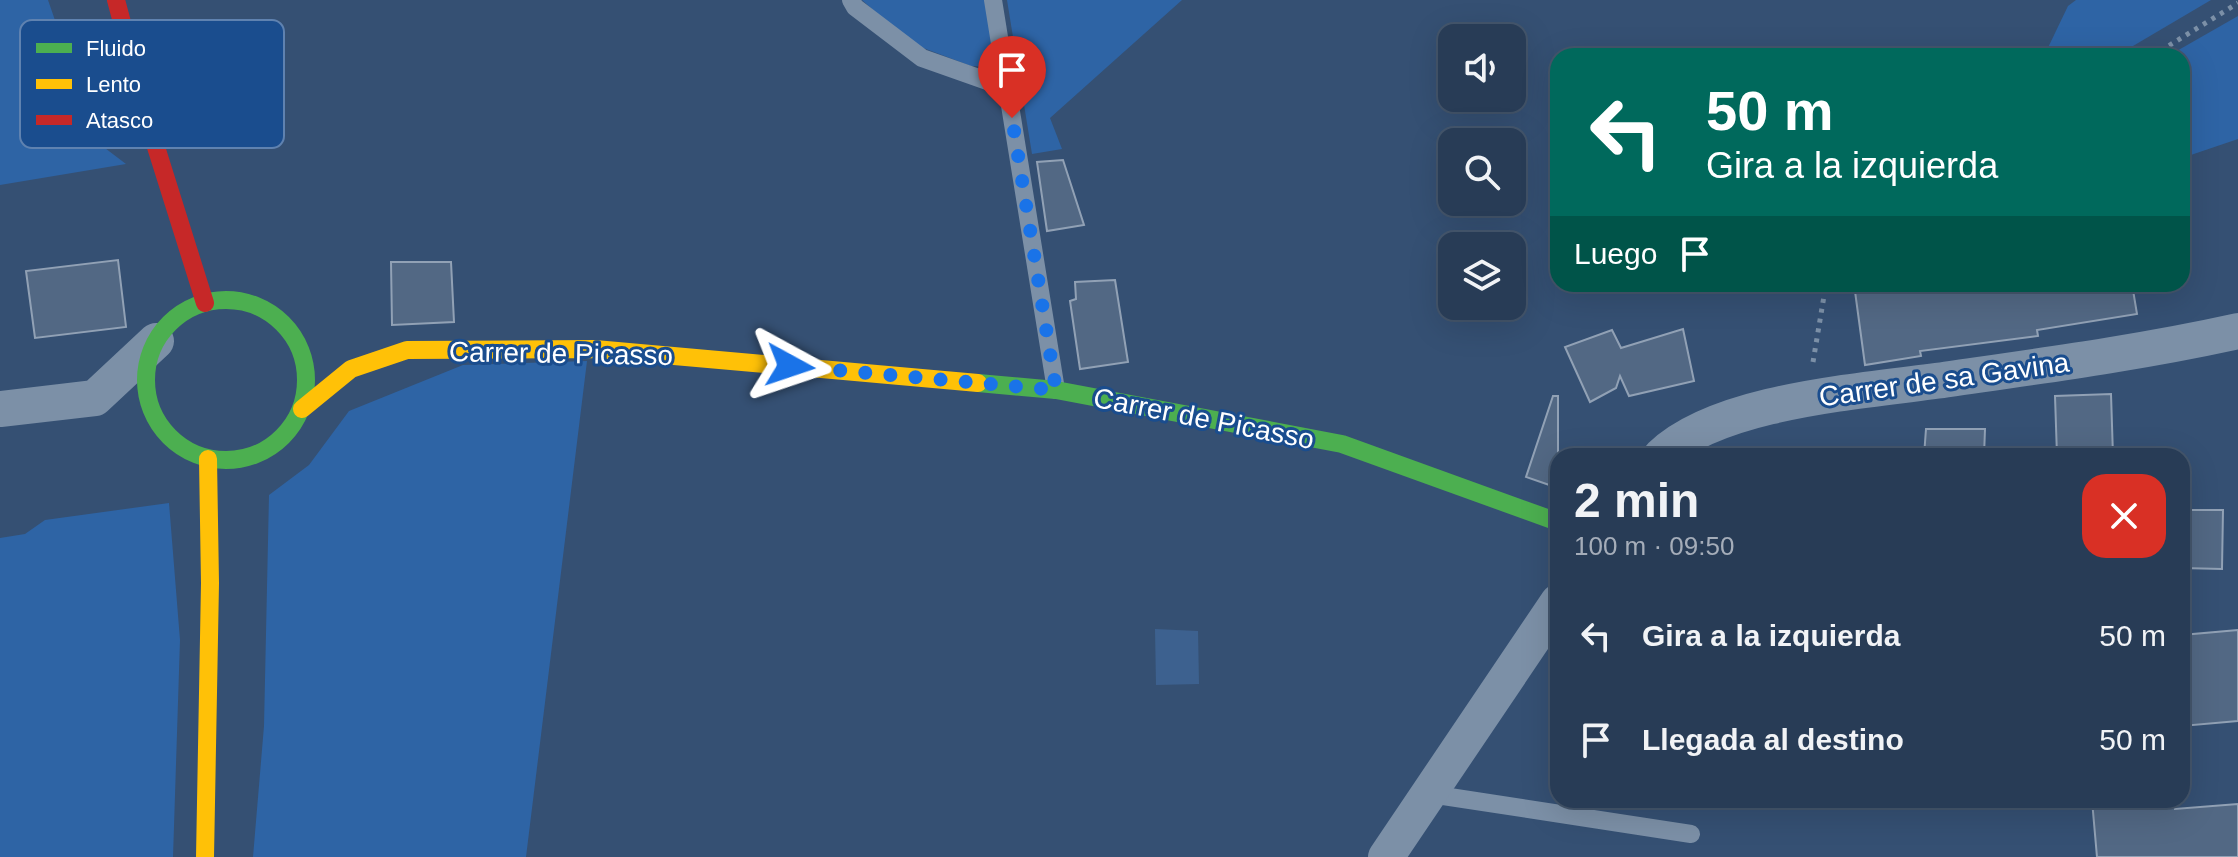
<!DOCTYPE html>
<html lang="es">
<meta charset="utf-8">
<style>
body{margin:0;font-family:Helvetica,sans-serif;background:#344760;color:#f1f3f6;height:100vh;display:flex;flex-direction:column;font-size:30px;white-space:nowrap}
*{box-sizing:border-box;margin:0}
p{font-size:26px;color:#a5adb9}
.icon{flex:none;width:44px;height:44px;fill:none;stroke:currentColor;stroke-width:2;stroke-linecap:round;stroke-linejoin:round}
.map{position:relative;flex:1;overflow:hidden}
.drawer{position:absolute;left:1550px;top:448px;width:640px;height:360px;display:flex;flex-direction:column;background:#283c56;border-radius:24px;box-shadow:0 8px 32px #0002,0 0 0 2px #44566c}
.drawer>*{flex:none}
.hud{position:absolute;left:1550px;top:48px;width:640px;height:244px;border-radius:24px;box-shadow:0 8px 32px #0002,0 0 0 2px #44566c;background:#00695c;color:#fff;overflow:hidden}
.buttons{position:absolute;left:1438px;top:24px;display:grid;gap:16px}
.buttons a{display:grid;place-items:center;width:88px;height:88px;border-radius:16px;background:#283c56;box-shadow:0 8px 32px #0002,0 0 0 2px #44566c;font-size:40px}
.pin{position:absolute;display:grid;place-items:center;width:68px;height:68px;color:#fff;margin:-82px -34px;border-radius:50% 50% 50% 0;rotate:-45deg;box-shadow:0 0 8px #0007}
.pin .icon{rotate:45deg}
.me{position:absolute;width:88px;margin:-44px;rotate:95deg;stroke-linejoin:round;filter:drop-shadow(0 0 6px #0008)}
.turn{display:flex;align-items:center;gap:28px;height:168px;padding:0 24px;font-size:36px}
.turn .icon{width:104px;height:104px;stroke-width:2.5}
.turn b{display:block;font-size:56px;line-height:68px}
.then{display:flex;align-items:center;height:76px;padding:0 24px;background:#0003;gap:16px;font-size:30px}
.round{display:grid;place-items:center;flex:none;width:84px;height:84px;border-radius:24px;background:#344760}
.summary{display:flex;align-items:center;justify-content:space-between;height:136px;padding:0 24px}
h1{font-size:48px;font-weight:800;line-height:60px}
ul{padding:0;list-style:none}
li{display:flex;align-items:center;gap:24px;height:104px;padding:0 24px}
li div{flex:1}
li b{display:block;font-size:30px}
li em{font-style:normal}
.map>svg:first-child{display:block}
</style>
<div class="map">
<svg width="2238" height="857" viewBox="0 0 2238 857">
<rect width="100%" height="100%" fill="#355073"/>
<g fill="#2e64a5">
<polygon points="0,0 48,0 97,142 126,164 0,185"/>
<polygon points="862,0 988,0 998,59 991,67 971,66 910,43"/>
<polygon points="1007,0 1182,0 1050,118 1062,149 1032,154"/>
<polygon points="2076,0 2211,0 2116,56 2044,56 2068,6"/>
<polygon points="2238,16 2238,139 2182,158 2182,56 2168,56"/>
<polygon points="587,361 526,857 253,857 264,726 269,495 309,465 349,411 463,365"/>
<polygon points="169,503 180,640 173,857 0,857 0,538 25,534 45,520"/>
</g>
<polygon fill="#3d618f" points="1155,629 1198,631 1199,684 1156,685"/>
<g fill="#526884" stroke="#91a1b5" stroke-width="2">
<polygon points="1063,160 1084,225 1047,231 1037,162"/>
<polygon points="118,260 126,327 35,338 26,271"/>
<polygon points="391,262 451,262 454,322 392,325"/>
<polygon points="1115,280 1128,362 1080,369 1070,301 1076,299 1075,282"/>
<polygon points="1854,284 1909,284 1911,293 1979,284 2132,284 2137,314 2037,330 2038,336 1920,351 1921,356 1865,365"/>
<polygon points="1683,329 1694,381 1629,396 1620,376 1616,388 1590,402 1565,347 1612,330 1621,348"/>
<polygon points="2111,394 2113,456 2057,456 2055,396"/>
<polygon points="1553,396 1558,396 1558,488 1526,477"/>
<polygon points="1926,429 1985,429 1984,456 1924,456"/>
<polygon points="2182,510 2223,510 2222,569 2182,568"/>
<polygon points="2238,630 2238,721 2182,726 2182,635"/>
<polygon points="2092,800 2174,800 2175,809 2238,804 2238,857 2097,857"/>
</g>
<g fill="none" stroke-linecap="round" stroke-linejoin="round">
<g stroke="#7c90a7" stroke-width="5" stroke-dasharray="4 6" stroke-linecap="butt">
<polyline points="2152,56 2238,3"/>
<polyline points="1813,362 1826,284"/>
</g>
<g stroke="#7c90a7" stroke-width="18">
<polyline points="851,0 855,7 922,58 1007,88"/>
<polyline points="993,0 1056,390"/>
<polyline points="1430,794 1691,834"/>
</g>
<g stroke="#7c90a7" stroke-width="36">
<polyline points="0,409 95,398 156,341"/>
<path d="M 1661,456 C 1720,399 1869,391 1950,379 C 2047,365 2143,352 2238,331"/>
<polyline points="1386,857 1558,602"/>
</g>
<g stroke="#4caf50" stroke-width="18">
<circle cx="226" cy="380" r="80"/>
<polyline points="978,383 1056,390 1342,444 1558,522"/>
</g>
<g stroke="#ffc107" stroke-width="18">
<polyline points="302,409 351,369 407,350 595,349 978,383"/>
<polyline points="205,857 210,583 208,459"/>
</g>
<polyline stroke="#c62828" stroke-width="18" points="116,0 151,131 205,303"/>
</g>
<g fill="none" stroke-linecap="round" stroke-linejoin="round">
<polyline stroke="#1a73e8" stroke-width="14" stroke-dasharray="0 25.2" points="790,366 1056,390 1012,118"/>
</g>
<g text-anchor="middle" stroke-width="6" stroke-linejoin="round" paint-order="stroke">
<g font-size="28" fill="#fff" stroke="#1a4d8e">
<text transform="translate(561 353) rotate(1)" y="10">Carrer de Picasso</text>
<text transform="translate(1944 379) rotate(-8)" y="10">Carrer de sa Gavina</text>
<text transform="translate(1204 418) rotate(11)" y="10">Carrer de Picasso</text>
</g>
</g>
<rect x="20" y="20" width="264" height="128" rx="12" fill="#1a4d8e" stroke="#5f82b0" stroke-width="2"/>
<rect x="36" y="43" width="36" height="10" fill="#4caf50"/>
<rect x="36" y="79" width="36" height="10" fill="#ffc107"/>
<rect x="36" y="115" width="36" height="10" fill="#c62828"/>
<g font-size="22" fill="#fff">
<text x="86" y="56">Fluido</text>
<text x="86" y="92">Lento</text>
<text x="86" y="128">Atasco</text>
</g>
</svg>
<div class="buttons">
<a><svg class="icon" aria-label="sound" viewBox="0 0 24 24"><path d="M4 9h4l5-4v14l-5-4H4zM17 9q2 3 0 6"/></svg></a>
<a><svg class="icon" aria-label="search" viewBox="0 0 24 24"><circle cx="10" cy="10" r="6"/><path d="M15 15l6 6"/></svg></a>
<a><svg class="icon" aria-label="layers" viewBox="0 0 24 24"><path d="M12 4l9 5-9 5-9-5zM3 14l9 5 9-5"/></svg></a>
</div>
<div class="pin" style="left:1012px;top:118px;background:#d93025"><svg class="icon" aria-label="arrive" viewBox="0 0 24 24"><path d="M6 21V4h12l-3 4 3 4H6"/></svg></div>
<svg class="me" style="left:790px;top:366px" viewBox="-20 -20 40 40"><path d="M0-17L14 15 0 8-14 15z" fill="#1a73e8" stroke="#fff" stroke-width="4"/></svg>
<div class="hud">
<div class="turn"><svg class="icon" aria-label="left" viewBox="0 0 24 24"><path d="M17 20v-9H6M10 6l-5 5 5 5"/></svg><div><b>50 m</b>Gira a la izquierda</div></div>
<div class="then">Luego<svg class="icon" aria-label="arrive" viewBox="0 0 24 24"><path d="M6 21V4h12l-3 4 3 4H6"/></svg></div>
</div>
<section class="drawer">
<div class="summary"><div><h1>2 min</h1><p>100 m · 09:50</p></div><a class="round" style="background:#d93025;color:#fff"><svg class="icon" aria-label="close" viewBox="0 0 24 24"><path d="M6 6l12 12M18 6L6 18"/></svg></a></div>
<ul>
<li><svg class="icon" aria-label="left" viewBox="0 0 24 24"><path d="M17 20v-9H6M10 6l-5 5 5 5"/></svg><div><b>Gira a la izquierda</b></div><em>50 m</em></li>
<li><svg class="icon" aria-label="arrive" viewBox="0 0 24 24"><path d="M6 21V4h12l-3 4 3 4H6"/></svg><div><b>Llegada al destino</b></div><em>50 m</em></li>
</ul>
</section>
</div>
